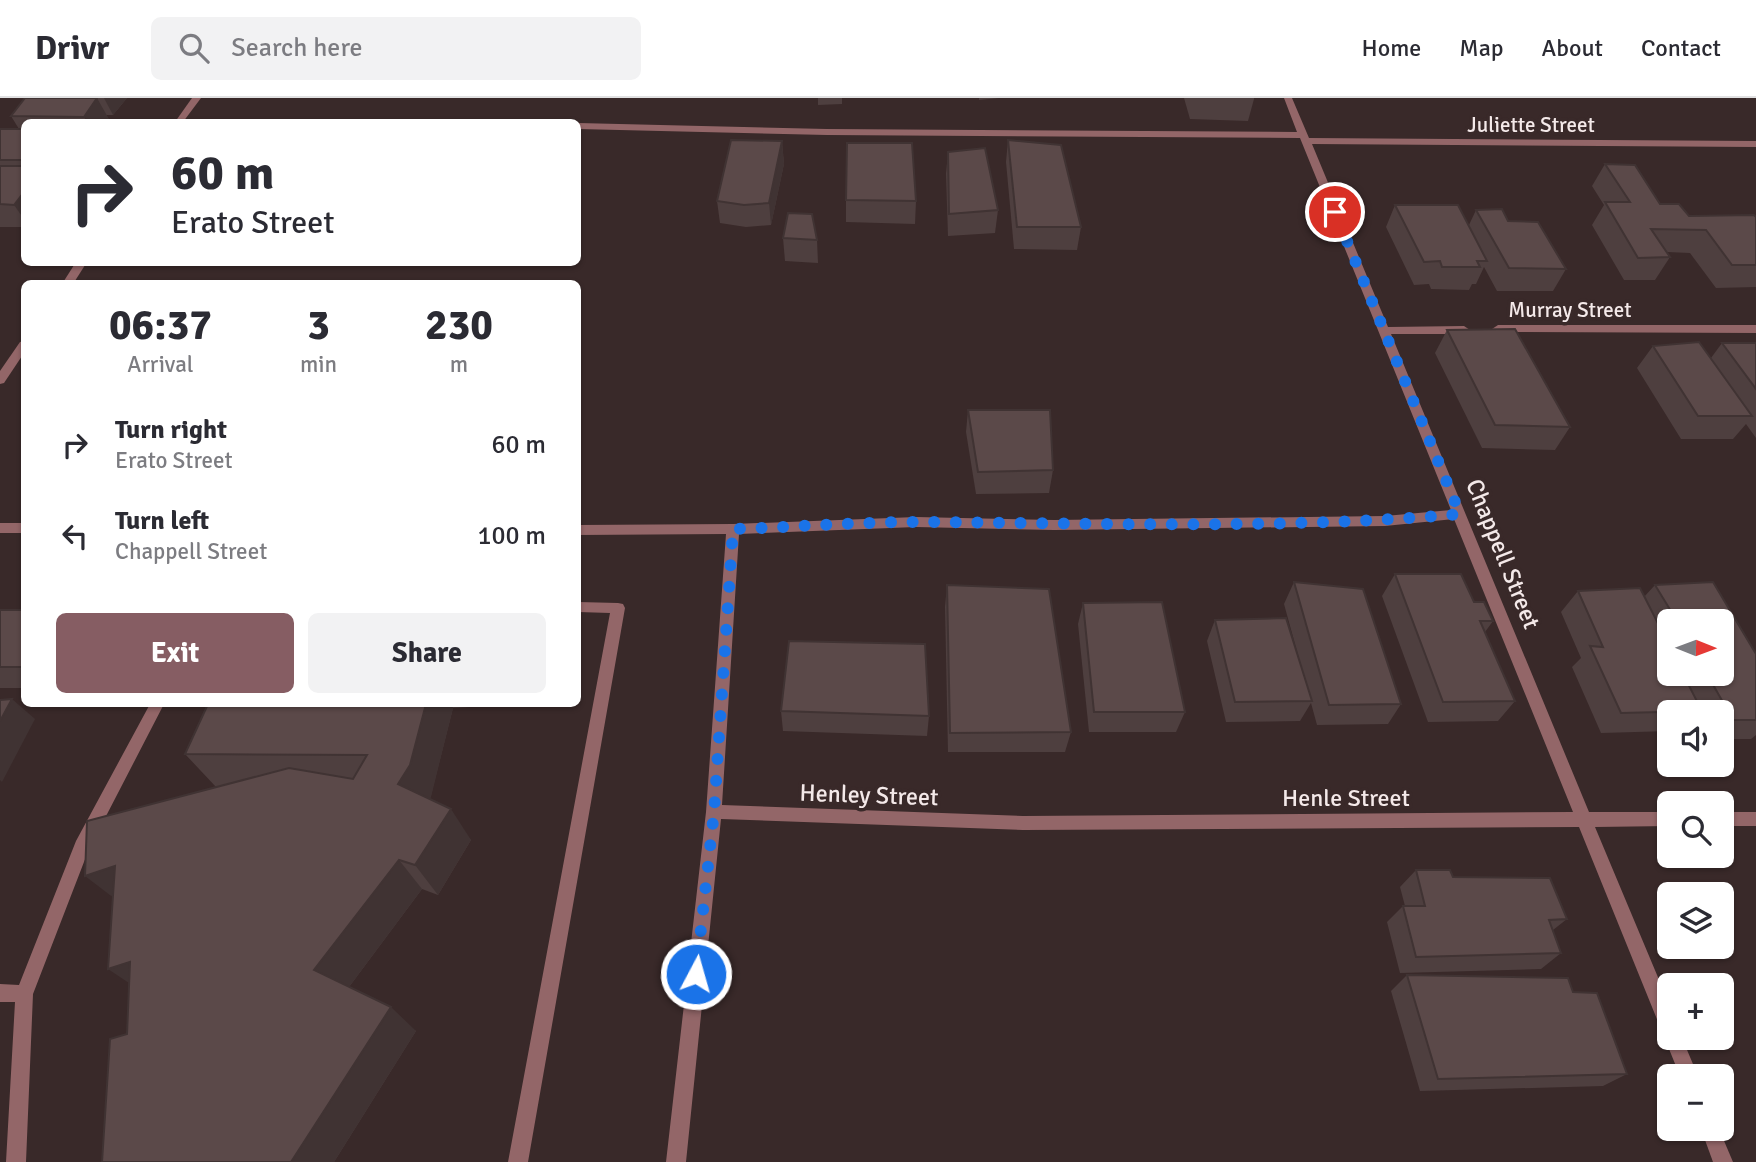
<!DOCTYPE html>
<meta charset="utf-8">
<style>
body{margin:0;font-family:Signika,sans-serif;background:#f2f2f3;color:#2b2b33;height:100vh;display:flex;flex-direction:column;font-size:26px;white-space:nowrap}
*{box-sizing:border-box;margin:0}
p{font-size:23px;color:#7c7c81}
.icon{flex:none;width:38px;height:38px;fill:none;stroke:currentColor;stroke-width:2;stroke-linecap:round;stroke-linejoin:round}
.map{position:relative;flex:1;overflow:hidden}
.details{position:absolute;left:21px;top:182px;width:560px;height:427px;display:flex;flex-direction:column;background:#fff;border-radius:10px;box-shadow:0 2px 5px #0004}
.details>*{flex:none}
.hud{position:absolute;left:21px;top:21px;width:560px;height:147px;border-radius:10px;box-shadow:0 2px 5px #0004;background:#fff;color:#2b2b33;overflow:hidden}
.needle{width:46px;rotate:91deg}
.buttons{position:absolute;left:1657px;top:511px;display:grid;gap:14px}
.buttons a{display:grid;place-items:center;width:77px;height:77px;border-radius:10px;background:#fff;box-shadow:0 2px 5px #0004;font-size:35px}
.pin{position:absolute;display:grid;place-items:center;width:60px;height:60px;color:#fff;margin:-30px;border:4px solid #fff;border-radius:50%;box-shadow:0 2px 7px #0007}
.me{position:absolute;width:77px;margin:-38px;rotate:6deg;stroke-linejoin:round;filter:drop-shadow(0 0 5px #0008)}
.turn{display:flex;align-items:center;gap:24px;height:147px;padding:0 35px;font-size:32px}
.turn .icon{width:91px;height:91px;stroke-width:2.5}
.turn b{display:block;font-size:49px;line-height:60px}
.eta{display:flex;justify-content:space-evenly;align-items:center;height:119px;text-align:center}
.eta b{font-size:42px;font-weight:800;line-height:49px}
.cta{display:flex;gap:14px;margin-top:auto;padding:14px 35px}
.cta a{flex:1;height:80px;border-radius:10px;background:#865d63;color:#fff;font-size:28px;font-weight:800;line-height:80px;text-align:center}
.cta a+a{background:#f2f2f3;color:#2b2b33}
ul{padding:0;list-style:none}
li{display:flex;align-items:center;gap:21px;height:91px;padding:0 35px}
li div{flex:1}
li b{display:block;font-size:26px}
li em{font-style:normal}
header{display:flex;align-items:center;gap:42px;box-sizing:border-box;height:98px;padding:0 35px;background:#fff;border-bottom:2px solid #e1e1e2}
header strong{font-size:33px}
nav{display:flex;gap:38px;margin-inline-start:auto;font-size:24px}
.search{width:490px;height:63px;background:#f2f2f3;display:flex;align-items:center;gap:18px;box-sizing:border-box;padding:0 24px;border-radius:10px;color:#7c7c81;font-size:26px}
.map>svg:first-child{display:block}
</style>
<header>
<strong>Drivr</strong>
<div class="search"><svg class="icon" aria-label="search" viewBox="0 0 24 24"><circle cx="10" cy="10" r="6"/><path d="M15 15l6 6"/></svg>Search here</div>
<nav><a>Home</a><a>Map</a><a>About</a><a>Contact</a></nav>
</header>
<div class="map">
<svg width="1756" height="1064" viewBox="0 0 1756 1064">
<rect width="100%" height="100%" fill="#392929"/>
<g fill="none" stroke-linecap="round" stroke-linejoin="round">
<g fill="#936668" fill-rule="evenodd">
<polygon points="578,504 618,505 623,506 625,510 528,1064 508,1064 610,515 578,514"/>
<polygon points="150,606 164,606 89,751 33,896 26,1064 6,1064 15,904 0,904 0,886 19,887 76,743"/>
</g>
<g fill="#936668" fill-rule="evenodd">
<polygon points="192,0 201,0 183,24 175,24"/>
<path d="M 1284,0 L 1292,0 L 1309,40 L 1756,43 L 1756,49 L 1312,46 L 1388,229 L 1464,228 L 1470,232 L 1464,236 L 1391,236 L 1589,714 L 1670,714 L 1670,728 L 1595,729 L 1670,908 L 1670,940 L 1682,940 L 1698,978 L 1680,978 L 1579,729 L 1023,732 L 721,721 L 686,1064 L 666,1064 L 706,714 L 726,436 L 578,437 L 578,427 L 733,426 L 916,419 L 1054,422 L 1385,418 L 1451,412 L 1300,40 L 827,37 L 578,31 L 578,25 L 827,31 L 1297,34 ZM 1454,421 L 1573,714 L 1023,718 L 722,707 L 739,436 L 916,429 L 1054,432 L 1385,428 Z"/>
<polygon points="76,164 87,164 73,186 62,186"/>
<polygon points="1498,227 1756,227 1756,235 1494,234 1492,231"/>
<polygon points="24,243 24,255 4,285 0,286 0,273 20,244"/>
<rect x="0" y="425" width="24" height="10"/>
<rect x="1722" y="714" width="34" height="14"/>
<polygon points="1701,1031 1719,1031 1733,1064 1713,1064"/>
</g>
</g>
<g fill="#4e3f3f" fill-rule="evenodd">
<polygon points="25,0 127,0 113,17 106,17 110,23 108,24 24,24 24,129 0,129 0,31 19,31 11,18"/>
<polygon points="818,0 842,0 842,6 818,7"/>
<polygon points="979,0 999,0 979,2"/>
<polygon points="1184,0 1254,0 1254,1 1248,23 1190,21"/>
<polygon points="1008,42 1081,129 1077,152 1014,151 1006,64"/>
<polygon points="782,43 784,66 771,127 746,129 720,125 717,103"/>
<polygon points="948,54 998,112 995,135 948,138 946,76"/>
<polygon points="1605,66 1660,106 1689,118 1756,119 1756,189 1716,190 1690,155 1667,154 1670,159 1655,182 1624,182 1592,127 1604,107 1592,88"/>
<polygon points="846,102 916,103 915,126 846,124"/>
<polygon points="1395,107 1469,127 1476,112 1508,123 1566,171 1553,193 1497,193 1484,169 1476,186 1472,186 1469,192 1431,191 1429,186 1414,187 1386,129"/>
<polygon points="783,140 817,142 818,165 785,163"/>
<polygon points="1447,232 1570,329 1555,352 1482,350 1435,255"/>
<polygon points="1722,245 1756,245 1756,340 1746,326 1733,341 1681,341 1637,270 1653,248 1711,260"/>
<polygon points="968,312 1053,372 1049,395 976,396 966,334"/>
<polygon points="1395,476 1474,504 1493,523 1485,534 1515,603 1498,623 1428,624 1382,498"/>
<polygon points="1294,484 1401,606 1388,626 1317,627 1311,605 1300,623 1226,624 1207,543 1215,522 1301,568 1284,506"/>
<path d="M 1713,484 L 1756,556 L 1756,637 L 1751,641 L 1722,641 L 1722,614 L 1670,614 L 1670,633 L 1601,635 L 1572,569 L 1581,560 L 1561,514 L 1578,493 L 1640,490 L 1644,499 L 1655,487 ZM 1670,523 L 1722,523 L 1722,576 L 1670,576 Z"/>
<polygon points="947,487 1071,634 1065,654 948,654 945,509"/>
<polygon points="1083,505 1185,614 1176,634 1089,634 1078,526"/>
<rect x="0" y="512" width="24" height="78"/>
<polygon points="208,606 487,606 486,608 453,610 430,701 471,742 438,797 422,791 349,889 416,933 334,1064 102,1064 127,936 129,885 216,689 185,656"/>
<polygon points="781,613 929,618 927,638 783,633"/>
<polygon points="1416,772 1453,779 1567,821 1553,832 1561,855 1541,871 1400,875 1387,824 1403,808 1405,808 1400,789"/>
<polygon points="1407,877 1627,976 1603,988 1420,993 1391,893"/>
</g>
<g fill="#403333">
<polygon points="97,0 110,23 108,24 87,24 84,19"/>
<polygon points="104,0 127,0 113,17"/>
<polygon points="782,43 784,66 771,127 769,105"/>
<polygon points="24,94 24,121 14,107"/>
<polygon points="12,601 35,621 2,684 0,682 0,623"/>
<polygon points="426,606 451,606 453,610 431,699 420,718 398,686"/>
<polygon points="451,711 471,742 438,797 415,767"/>
<polygon points="399,762 422,791 343,897 314,872"/>
<polygon points="115,768 123,807 85,778"/>
<polygon points="130,864 147,897 108,871"/>
<polygon points="391,909 416,933 334,1064 291,1064"/>
</g>
<g fill="#5b4949" stroke="#403333" stroke-width="2">
<polygon points="25,0 97,0 84,19 11,18"/>
<rect x="0" y="31" width="24" height="31"/>
<polygon points="731,42 782,43 769,105 744,107 717,103"/>
<polygon points="1008,42 1061,47 1081,129 1017,129"/>
<polygon points="847,45 912,45 916,103 846,102"/>
<polygon points="985,50 998,112 949,116 948,54"/>
<polygon points="1605,66 1635,67 1660,106 1679,106 1689,118 1754,117 1756,119 1756,167 1732,167 1706,132 1651,131 1670,159 1638,160 1605,104 1630,104"/>
<polygon points="0,68 24,68 24,94 14,107 0,106"/>
<polygon points="1395,107 1458,107 1487,163 1477,163 1480,169 1442,169 1440,163 1424,164"/>
<polygon points="1502,111 1508,123 1538,124 1566,171 1509,170 1476,112"/>
<polygon points="788,115 812,116 817,142 783,140"/>
<polygon points="1515,231 1570,329 1495,327 1447,232"/>
<polygon points="1699,244 1752,318 1698,318 1653,248"/>
<polygon points="1722,245 1756,245 1756,291"/>
<polygon points="968,312 1050,312 1053,372 978,374"/>
<polygon points="1395,476 1461,476 1474,504 1484,504 1493,523 1480,523 1515,603 1443,604"/>
<polygon points="1294,484 1363,491 1401,606 1329,607"/>
<polygon points="1713,484 1756,556 1756,622 1733,622 1707,576 1722,576 1722,523 1677,523 1655,487"/>
<polygon points="947,487 1049,491 1071,634 950,635"/>
<polygon points="1640,490 1670,549 1670,576 1683,576 1702,613 1621,615 1590,548 1603,549 1578,493"/>
<polygon points="1162,504 1185,614 1094,614 1083,505"/>
<rect x="0" y="512" width="24" height="57"/>
<polygon points="1286,520 1312,603 1235,604 1215,522"/>
<polygon points="789,543 925,546 929,618 781,613"/>
<polygon points="12,601 0,623 0,602"/>
<polygon points="208,606 426,606 410,667 398,686 451,711 415,767 399,762 314,872 391,909 291,1064 102,1064 110,941 127,936 130,864 108,871 115,768 85,778 87,723 289,670 353,681 367,657 185,656"/>
<polygon points="1416,772 1450,772 1453,779 1550,780 1567,821 1549,822 1561,855 1416,859 1403,808 1425,808"/>
<polygon points="1407,877 1568,880 1573,894 1597,895 1627,976 1438,981"/>
</g>
<g fill="none" stroke-linecap="round" stroke-linejoin="round">
<path stroke="#1a73e8" stroke-width="12" stroke-dasharray="0 21.6" d="M 696,876 L 714,714 L 733,431 C 795,429 857,424 919,424 C 1099,425 1280,432 1460,416 L 1335,114"/>
</g>
<g text-anchor="middle" stroke-width="7" stroke-linejoin="round" paint-order="stroke">
<g font-size="21" fill="#f4e9e9" stroke="#392929">
<text x="1531" y="34">Juliette Street</text>
<text x="1570" y="219">Murray Street</text>
</g>
<g font-size="24" fill="#f4e9e9" stroke="#392929">
<text transform="translate(1503 456) rotate(68)" y="8">Chappell Street</text>
<text transform="translate(869 697) rotate(2)" y="8">Henley Street</text>
<text x="1346" y="708">Henle Street</text>
</g>
</g>
</svg>
<div class="buttons">
<a><svg class="needle" viewBox="-14 -14 28 28"><path d="M0-13l5 13h-10z" fill="#e53935"/><path d="M0 13l5-13h-10z" fill="#7c7c81"/></svg></a>
<a><svg class="icon" aria-label="sound" viewBox="0 0 24 24"><path d="M4 9h4l5-4v14l-5-4H4zM17 9q2 3 0 6"/></svg></a>
<a><svg class="icon" aria-label="search" viewBox="0 0 24 24"><circle cx="10" cy="10" r="6"/><path d="M15 15l6 6"/></svg></a>
<a><svg class="icon" aria-label="layers" viewBox="0 0 24 24"><path d="M12 4l9 5-9 5-9-5zM3 14l9 5 9-5"/></svg></a>
<a>+</a>
<a>−</a>
</div>
<div class="pin" style="left:1335px;top:114px;background:#d93025"><svg class="icon" aria-label="arrive" viewBox="0 0 24 24"><path d="M6 21V4h12l-3 4 3 4H6"/></svg></div>
<svg class="me" style="left:696px;top:876px" viewBox="-20 -20 40 40"><circle r="17" fill="#1a73e8" stroke="#fff" stroke-width="3"/><path d="M0-11L8 9 0 5-8 9z" fill="#fff"/></svg>
<div class="hud">
<div class="turn"><svg class="icon" aria-label="right" viewBox="0 0 24 24"><path d="M7 20v-9h11M14 6l5 5-5 5"/></svg><div><b>60 m</b>Erato Street</div></div>
</div>
<section class="details">
<div class="eta">
<div><b>06:37</b><p>Arrival</p></div>
<div><b>3</b><p>min</p></div>
<div><b>230</b><p>m</p></div>
</div>
<ul>
<li><svg class="icon" aria-label="right" viewBox="0 0 24 24"><path d="M7 20v-9h11M14 6l5 5-5 5"/></svg><div><b>Turn right</b><p>Erato Street</p></div><em>60 m</em></li>
<li><svg class="icon" aria-label="left" viewBox="0 0 24 24"><path d="M17 20v-9H6M10 6l-5 5 5 5"/></svg><div><b>Turn left</b><p>Chappell Street</p></div><em>100 m</em></li>
</ul>
<div class="cta"><a>Exit</a><a>Share</a></div>
</section>
</div>
